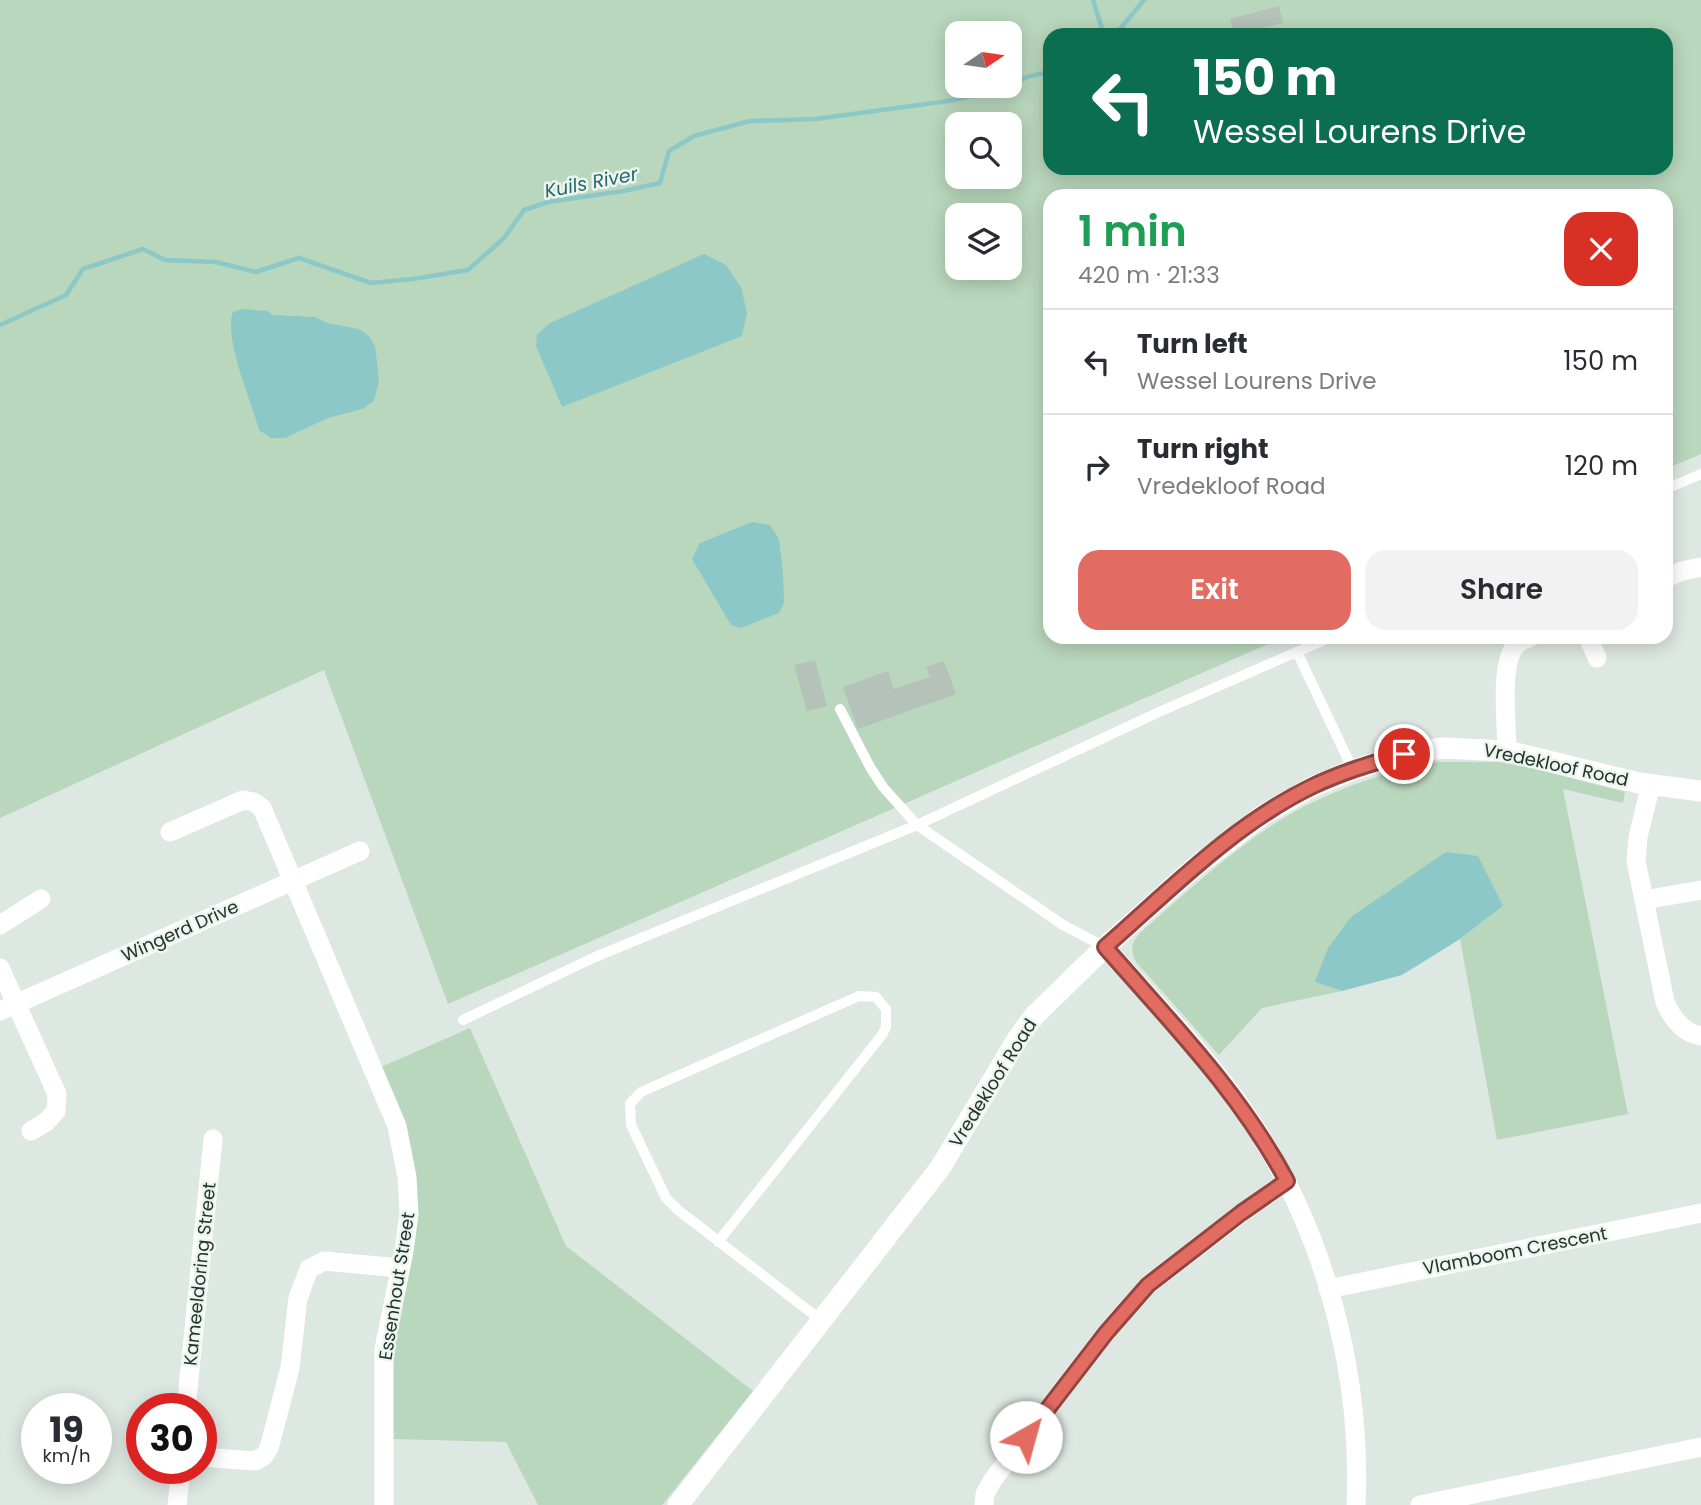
<!DOCTYPE html>
<meta charset="utf-8">
<style>
body{margin:0;font-family:Poppins,sans-serif;background:#f2f2f3;color:#2b2b33;height:100vh;display:flex;flex-direction:column;font-size:26px;white-space:nowrap}
*{box-sizing:border-box;margin:0}
p{font-size:23px;color:#7c7c81}
.icon{flex:none;width:38px;height:38px;fill:none;stroke:currentColor;stroke-width:2;stroke-linecap:round;stroke-linejoin:round}
.map{position:relative;flex:1;overflow:hidden}
.sheet{position:absolute;left:1043px;top:189px;width:630px;height:455px;display:flex;flex-direction:column;background:#fff;border-radius:21px;box-shadow:0 4px 18px #0003}
.sheet>*{flex:none}
.guide{position:absolute;left:1043px;top:28px;width:630px;height:147px;border-radius:21px;box-shadow:0 4px 18px #0003;background:#0b6e4f;color:#fff;overflow:hidden}
.needle{width:46px;rotate:77deg}
.controls{position:absolute;left:945px;top:21px;display:grid;gap:14px}
.controls a{display:grid;place-items:center;width:77px;height:77px;border-radius:14px;background:#fff;box-shadow:0 4px 18px #0003;font-size:35px}
.speed{position:absolute;left:21px;top:1393px;display:flex;gap:14px;font-size:35px;font-weight:700;text-align:center}
.speed>*{display:grid;place-content:center;width:91px;height:91px;border-radius:50%;background:#fff;box-shadow:0 4px 18px #0003;line-height:1}
.speed small{font-size:18px;font-weight:400}
.speed .limit{border:10px solid #d22;background:#fff;color:#111}
.pin{position:absolute;display:grid;place-items:center;width:60px;height:60px;color:#fff;margin:-30px;border:4px solid #fff;border-radius:50%;box-shadow:0 2px 7px #0007}
.me{position:absolute;width:77px;margin:-38px;rotate:38deg;stroke-linejoin:round;filter:drop-shadow(0 0 5px #0008)}
.turn{display:flex;align-items:center;gap:24px;height:147px;padding:0 35px;font-size:32px}
.turn .icon{width:91px;height:91px;stroke-width:2.5}
.turn b{display:block;font-size:49px;line-height:60px}
.round{display:grid;place-items:center;flex:none;width:74px;height:74px;border-radius:21px;background:#f2f2f3}
.overview{display:flex;align-items:center;justify-content:space-between;height:119px;padding:0 35px}
h1{font-size:42px;font-weight:600;line-height:52px;color:#1e9e55}
.button{display:flex;gap:14px;margin-top:auto;padding:14px 35px}
.button a{flex:1;height:80px;border-radius:21px;background:#e26b62;color:#fff;font-size:28px;font-weight:600;line-height:80px;text-align:center}
.button a+a{background:#f2f2f3;color:#2b2b33}
ul{padding:0;list-style:none}
li{display:flex;align-items:center;gap:21px;height:105px;padding:0 35px;border-top:2px solid #e1e1e2}
li div{flex:1}
li b{display:block;font-size:26px}
li em{font-style:normal}
.map>svg:first-child{display:block}
</style>
<div class="map">
<svg width="1701" height="1505" viewBox="0 0 1701 1505">
<rect width="100%" height="100%" fill="#dee8e2"/>
<g fill="#b9d7bc" fill-rule="evenodd">
<path d="M 0,0 L 1701,0 L 1701,454 L 1666,469 L 1666,196 L 1050,196 L 1050,637 L 1284,637 L 448,1004 L 324,670 L 0,818 ZM 957,33 L 1010,33 L 1010,86 L 957,86 ZM 1050,35 L 1666,35 L 1666,168 L 1050,168 ZM 957,124 L 1010,124 L 1010,177 L 957,177 ZM 957,215 L 1010,215 L 1010,268 L 957,268 Z"/>
<path d="M 1437,762 L 1498,762 L 1528,767 L 1625,792 L 1623,803 L 1563,789 L 1628,1114 L 1497,1140 L 1460,939 L 1503,906 L 1316,982 L 1342,991 L 1262,1008 L 1219,1055 L 1136,962 C 1130,950 1131,944 1140,933 C 1188,891 1248,835 1305,806 C 1347,785 1391,770 1437,762 Z"/>
<polygon points="470,1028 566,1246 753,1391 662,1505 538,1505 506,1442 392,1439 392,1356 411,1264 381,1067"/>
</g>
<g fill="#8bc8c7">
<polygon points="704,254 726,265 741,287 747,313 742,336 562,407 536,346 537,334 550,323"/>
<path d="M 243,309 L 267,311 L 273,315 L 315,317 L 327,323 L 359,329 L 369,336 L 375,346 L 379,380 L 374,401 L 362,409 L 328,418 L 285,438 L 271,438 L 259,430 C 252,403 223,337 233,312 Z"/>
<polygon points="752,522 770,525 779,539 783,573 784,603 779,613 741,628 731,625 692,559 700,543"/>
<polygon points="1446,852 1478,856 1503,906 1460,939 1402,975 1342,991 1315,982 1328,948 1351,917"/>
</g>
<g fill="none" stroke-linecap="round" stroke-linejoin="round">
<g stroke="#8bc8c7" stroke-width="4.5">
<polyline points="1093,0 1104,35"/>
<polyline points="1115,35 1144,0"/>
<polyline points="1010,84 1030,76 1050,72"/>
<polyline points="0,325 66,295 83,269 143,249 165,260 216,262 256,272 299,258 371,283 413,279 468,270 504,238 524,210 548,202 623,191 660,183 669,151 694,136 750,121 816,119 948,101 989,92 1005,86"/>
</g>
</g>
<g fill="#b4c2ba">
<polygon points="1279,6 1283,23 1234,35 1230,19"/>
<polygon points="815,660 827,706 807,711 794,665"/>
<polygon points="944,661 956,694 858,729 843,687 888,671 894,689 930,677 926,667"/>
</g>
<g fill="none" stroke-linecap="round" stroke-linejoin="round">
<g stroke="#fff" stroke-width="10">
<polyline points="1666,489 1701,474"/>
<polyline points="1297,652 1353,770"/>
<polyline points="840,709 870,767 883,787 917,825 1063,925 1105,947"/>
<polyline points="463,1020 595,957 917,825 1159,712 1331,637"/>
<polyline points="718,1242 882,1035 886,1027 886,1009 876,997 859,996 641,1092 630,1104 631,1125 666,1198 678,1210 822,1321"/>
</g>
<g stroke="#fff" stroke-width="19">
<polyline points="1666,578 1682,571 1701,567"/>
<polyline points="1588,637 1597,658"/>
<path d="M 1507,751 C 1507,727 1499,663 1516,645 C 1520,641 1526,639 1531,637"/>
<path d="M 1651,784 L 1638,837 L 1636,861 L 1665,1002 C 1672,1018 1683,1033 1701,1036"/>
<polyline points="170,832 243,800 254,802 262,808 397,1126 407,1177 409,1214 404,1251 384,1349 384,1505"/>
<polyline points="1644,900 1701,890"/>
<polyline points="0,925 41,899"/>
<path d="M 1105,947 C 1152,1000 1203,1051 1243,1109 C 1322,1223 1362,1366 1356,1505"/>
<polyline points="0,968 57,1094 56,1111 46,1122 31,1131"/>
<polyline points="0,1011 360,851"/>
<polyline points="1328,1289 1701,1213"/>
<polyline points="186,1409 213,1139"/>
<polyline points="201,1457 255,1461 264,1456 269,1448 290,1368 298,1298 309,1269 324,1261 400,1268"/>
<polyline points="177,1505 181,1468"/>
<polyline points="984,1505 985,1494 992,1481 1106,1333 1148,1285 1242,1213 1287,1181"/>
<polyline points="1420,1505 1701,1447"/>
</g>
<polyline stroke="#fff" stroke-width="21" points="678,1505 940,1168 1018,1038 1035,1015 1105,947 1195,867 1263,815 1312,787 1353,770 1404,754 1443,748 1507,751 1639,783 1701,791"/>
</g>
<g fill="none" stroke-linecap="round" stroke-linejoin="round">
<defs>
<path id="route" d="M 1026,1437 L 1106,1333 L 1148,1285 L 1241,1213 L 1287,1181 C 1238,1090 1172,1024 1105,947 C 1170,890 1234,824 1313,786 C 1342,772 1373,763 1404,754"/>
</defs>
<use href="#route" stroke="#934640" stroke-width="18"/>
<use href="#route" stroke="#e26b62" stroke-width="12"/>
</g>
<g text-anchor="middle" stroke-width="5" stroke-linejoin="round" paint-order="stroke">
<g font-size="18" fill="#21352d" stroke="#eef5f0">
<text transform="translate(1556 765) rotate(12)" y="6">Vredekloof Road</text>
<text transform="translate(180 931) rotate(-24)" y="6">Wingerd Drive</text>
<text transform="translate(993 1083) rotate(-58)" y="6">Vredekloof Road</text>
<text transform="translate(1515 1251) rotate(-11)" y="6">Vlamboom Crescent</text>
<text transform="translate(200 1274) rotate(-84)" y="6">Kameeldoring Street</text>
<text transform="translate(397 1286) rotate(-81)" y="6">Essenhout Street</text>
</g>
<g font-size="19" font-style="italic" fill="#236a6a" stroke="#eef5f0">
<text transform="translate(591 182) rotate(-11)" y="7">Kuils River</text>
</g>
</g>
</svg>
<div class="controls">
<a><svg class="needle" viewBox="-14 -14 28 28"><path d="M0-13l5 13h-10z" fill="#e53935"/><path d="M0 13l5-13h-10z" fill="#7c7c81"/></svg></a>
<a><svg class="icon" aria-label="search" viewBox="0 0 24 24"><circle cx="10" cy="10" r="6"/><path d="M15 15l6 6"/></svg></a>
<a><svg class="icon" aria-label="layers" viewBox="0 0 24 24"><path d="M12 4l9 5-9 5-9-5zM3 14l9 5 9-5"/></svg></a>
</div>
<div class="speed"><div>19<small>km/h</small></div><div class="limit">30</div></div>
<div class="pin" style="left:1404px;top:754px;background:#d93025"><svg class="icon" aria-label="arrive" viewBox="0 0 24 24"><path d="M6 21V4h12l-3 4 3 4H6"/></svg></div>
<svg class="me" style="left:1026px;top:1437px" viewBox="-20 -20 40 40"><circle r="19" fill="#fff"/><path d="M0-13L10 11 0 6-10 11z" fill="#e26b62"/></svg>
<div class="guide">
<div class="turn"><svg class="icon" aria-label="left" viewBox="0 0 24 24"><path d="M17 20v-9H6M10 6l-5 5 5 5"/></svg><div><b>150 m</b>Wessel Lourens Drive</div></div>
</div>
<section class="sheet">
<div class="overview"><div><h1>1 min</h1><p>420 m · 21:33</p></div><a class="round" style="background:#d93025;color:#fff"><svg class="icon" aria-label="close" viewBox="0 0 24 24"><path d="M6 6l12 12M18 6L6 18"/></svg></a></div>
<ul>
<li><svg class="icon" aria-label="left" viewBox="0 0 24 24"><path d="M17 20v-9H6M10 6l-5 5 5 5"/></svg><div><b>Turn left</b><p>Wessel Lourens Drive</p></div><em>150 m</em></li>
<li><svg class="icon" aria-label="right" viewBox="0 0 24 24"><path d="M7 20v-9h11M14 6l5 5-5 5"/></svg><div><b>Turn right</b><p>Vredekloof Road</p></div><em>120 m</em></li>
</ul>
<div class="button"><a>Exit</a><a>Share</a></div>
</section>
</div>
